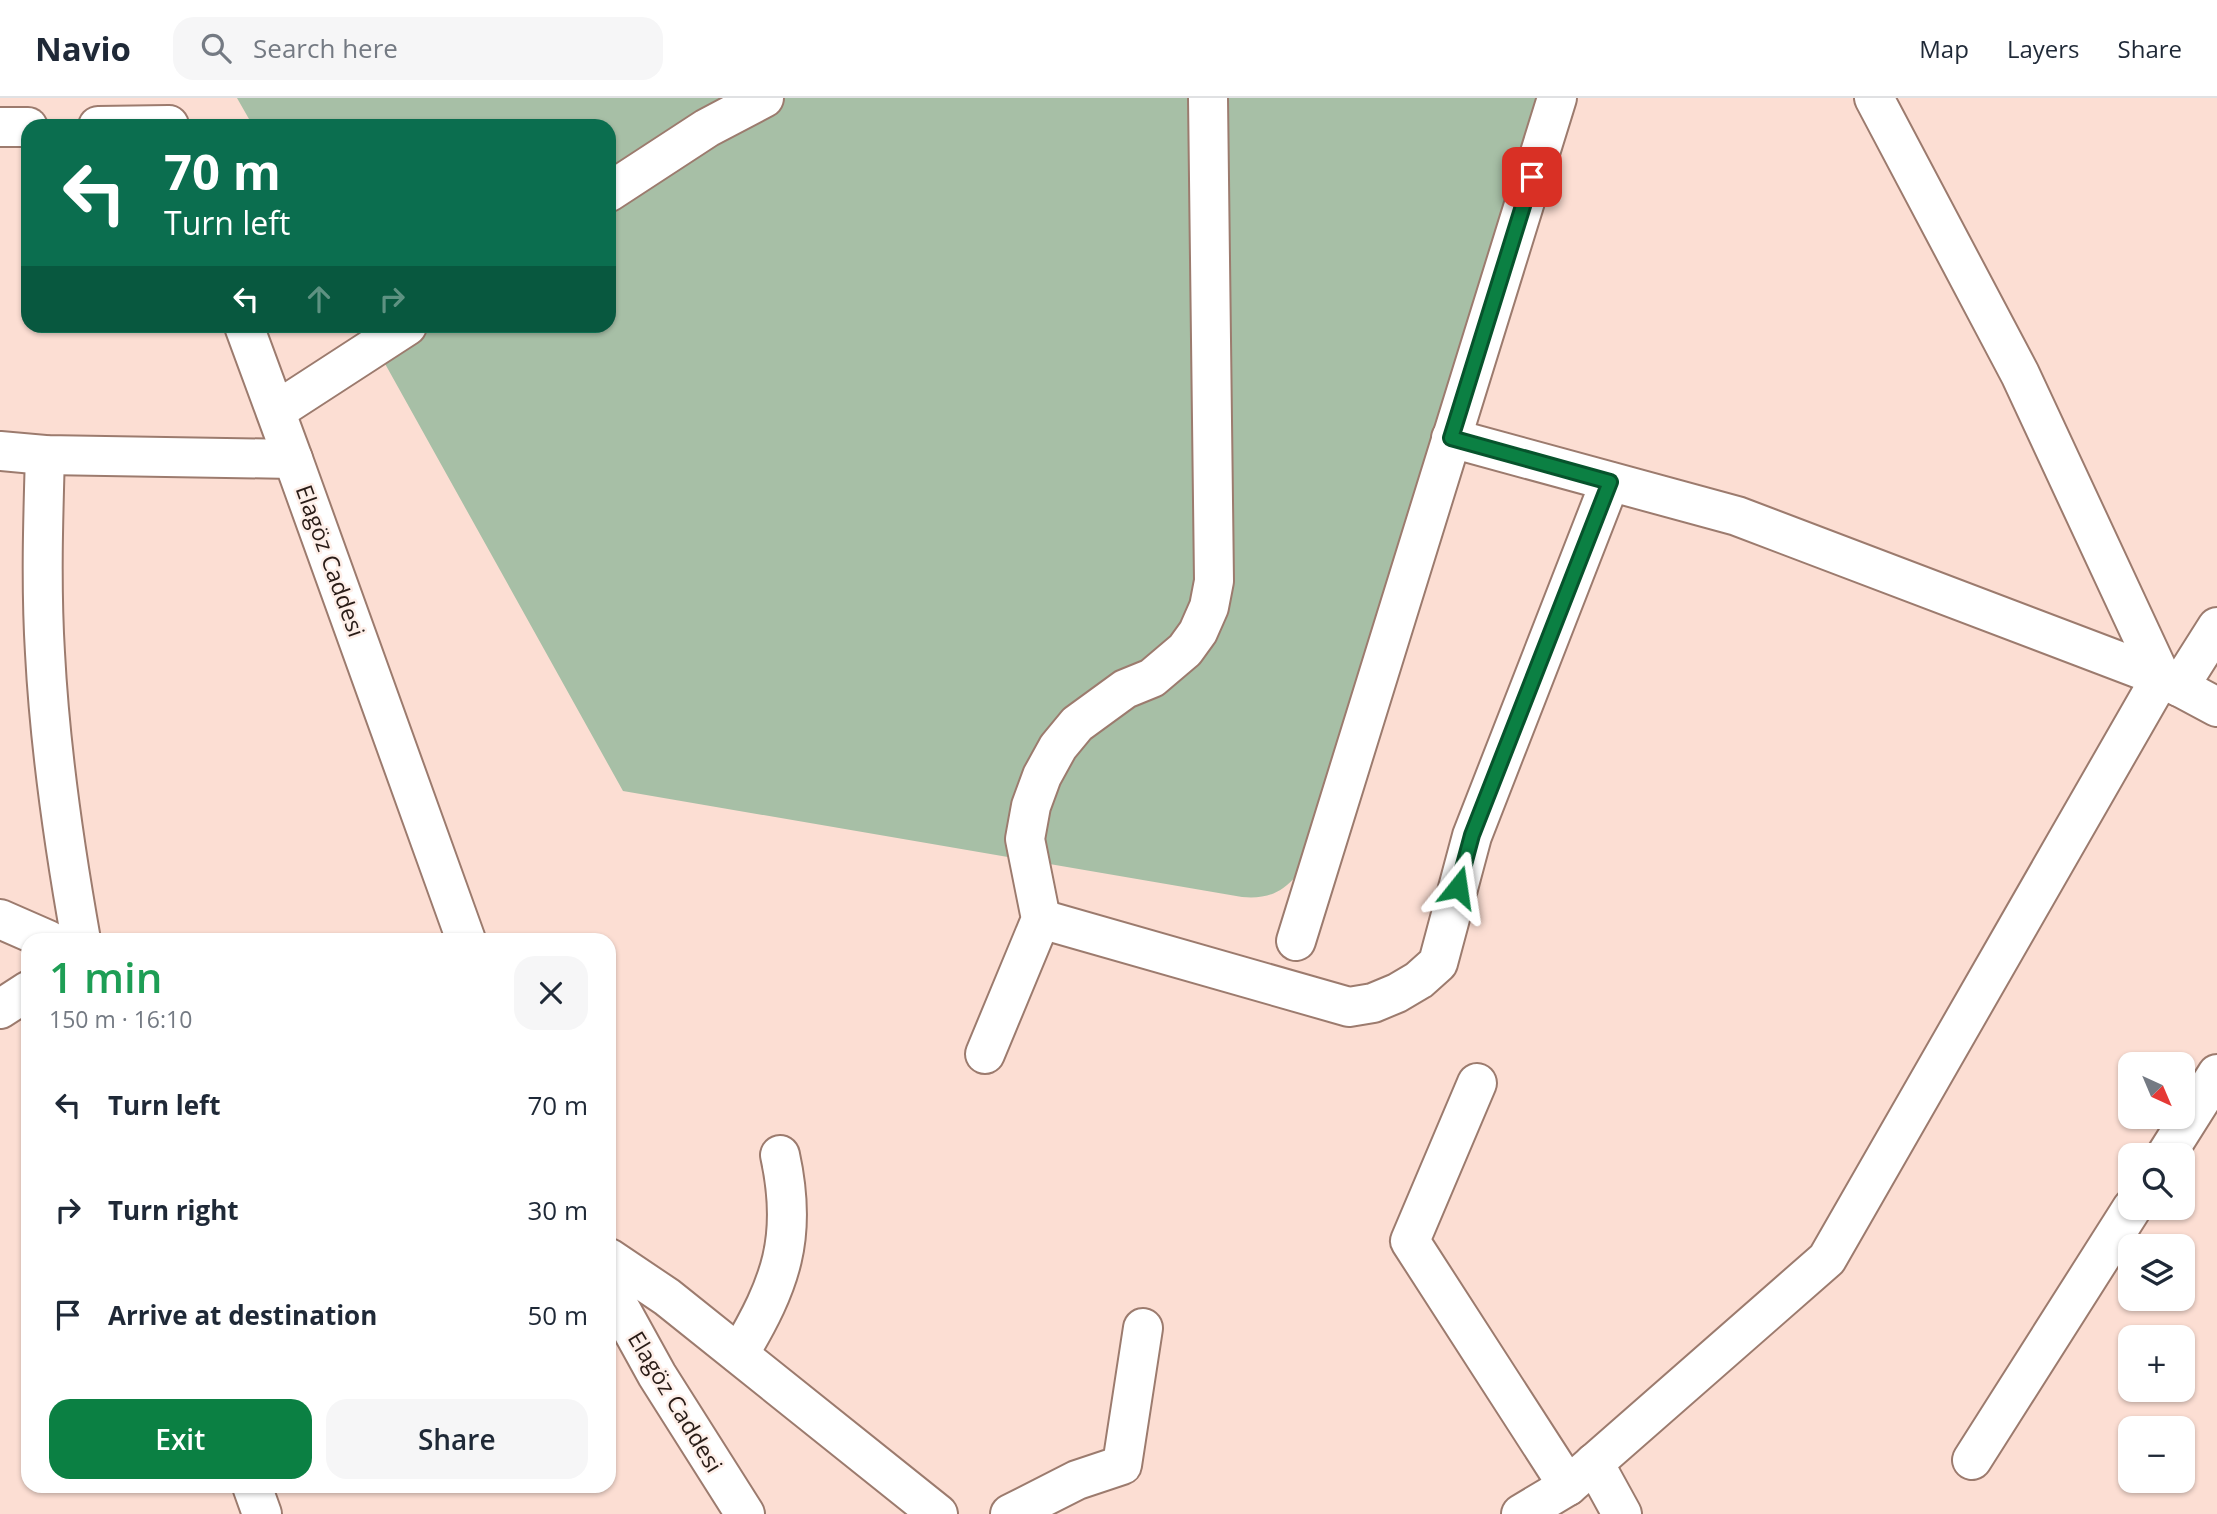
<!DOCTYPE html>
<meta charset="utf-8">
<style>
body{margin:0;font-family:"Open Sans",sans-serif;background:#f6f6f7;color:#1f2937;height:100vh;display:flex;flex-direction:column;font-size:26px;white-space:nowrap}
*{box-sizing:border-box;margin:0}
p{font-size:23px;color:#747a83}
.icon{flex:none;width:38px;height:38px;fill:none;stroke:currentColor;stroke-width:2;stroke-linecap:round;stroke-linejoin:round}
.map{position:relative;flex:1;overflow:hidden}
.side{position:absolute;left:21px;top:835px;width:595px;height:560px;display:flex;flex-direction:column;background:#fff;border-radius:21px;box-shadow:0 2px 5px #0004}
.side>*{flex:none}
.hud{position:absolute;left:21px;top:21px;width:595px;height:214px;border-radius:21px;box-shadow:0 2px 5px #0004;background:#0b6e4f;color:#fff;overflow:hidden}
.needle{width:46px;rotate:136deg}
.controls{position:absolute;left:2118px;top:954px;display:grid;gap:14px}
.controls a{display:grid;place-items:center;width:77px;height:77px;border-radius:14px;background:#fff;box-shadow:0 2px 5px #0004;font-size:35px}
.pin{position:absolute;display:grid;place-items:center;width:60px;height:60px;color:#fff;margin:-30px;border-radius:14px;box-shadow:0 4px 10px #0006}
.me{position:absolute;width:77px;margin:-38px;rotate:15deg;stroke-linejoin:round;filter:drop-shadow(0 0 5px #0008)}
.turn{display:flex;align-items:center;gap:24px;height:147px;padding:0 28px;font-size:32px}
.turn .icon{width:91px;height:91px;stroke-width:2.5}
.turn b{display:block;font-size:49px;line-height:60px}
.lanes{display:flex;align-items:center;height:66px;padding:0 28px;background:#0003;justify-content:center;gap:35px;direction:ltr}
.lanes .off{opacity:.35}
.round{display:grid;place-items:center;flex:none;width:74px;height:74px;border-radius:21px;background:#f6f6f7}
.summary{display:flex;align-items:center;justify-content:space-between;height:119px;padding:0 28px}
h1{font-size:42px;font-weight:600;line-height:52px;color:#1e9e55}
.cta{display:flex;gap:14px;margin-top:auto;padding:14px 28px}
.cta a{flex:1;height:80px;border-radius:21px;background:#0b8043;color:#fff;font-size:28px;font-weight:600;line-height:80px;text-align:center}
.cta a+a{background:#f6f6f7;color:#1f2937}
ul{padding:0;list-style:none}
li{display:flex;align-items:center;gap:21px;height:105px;padding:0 28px}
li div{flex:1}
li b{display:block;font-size:26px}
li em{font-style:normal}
header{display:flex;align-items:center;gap:42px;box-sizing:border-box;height:98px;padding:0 35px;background:#fff;border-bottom:2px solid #e0e1e3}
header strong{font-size:33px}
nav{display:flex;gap:38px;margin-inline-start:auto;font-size:24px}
.search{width:490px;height:63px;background:#f6f6f7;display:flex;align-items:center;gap:18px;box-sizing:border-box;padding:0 24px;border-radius:21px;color:#747a83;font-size:26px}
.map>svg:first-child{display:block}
</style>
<header>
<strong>Navio</strong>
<div class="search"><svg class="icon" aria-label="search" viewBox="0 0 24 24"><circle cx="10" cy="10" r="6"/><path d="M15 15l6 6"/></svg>Search here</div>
<nav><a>Map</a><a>Layers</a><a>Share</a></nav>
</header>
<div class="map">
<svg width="2217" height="1416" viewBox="0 0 2217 1416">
<rect width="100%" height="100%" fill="#fcded3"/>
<path fill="#a7bfa6" d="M 237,0 L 1544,0 L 1296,778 C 1281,796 1265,801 1242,799 L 623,693 L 364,228 L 609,228 L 609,28 L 253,28 Z"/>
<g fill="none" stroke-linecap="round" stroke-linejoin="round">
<defs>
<g id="minor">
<polyline points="98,28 169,27"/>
<polyline points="0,29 28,29"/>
<polyline points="609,94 707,30 764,0"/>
<polyline points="244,228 293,361"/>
<polyline points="276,313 407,228"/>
<polyline points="1451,340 1737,418 2161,579 2217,609"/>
<path d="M 45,357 C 43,423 41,489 45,555 C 50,652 64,747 81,842"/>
<polyline points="2179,589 2217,529"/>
<polyline points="0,821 48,842"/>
<polyline points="1041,821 1349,909 1373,905 1397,895 1419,882 1438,865 1472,738 1610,384"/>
<polyline points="1296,843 1557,0"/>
<polyline points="0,911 28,893"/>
<polyline points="985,956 1041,821 1025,741 1031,708 1042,678 1058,649 1077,626 1125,591 1152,580 1185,552 1198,534 1209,509 1214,483 1208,0"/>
<polyline points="1477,985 1410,1143 1568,1388"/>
<polyline points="2166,1057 2217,976"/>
<polyline points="609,1160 667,1199 938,1416"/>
<path d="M 739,1256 C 781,1186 798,1139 780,1057"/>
<polyline points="1972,1362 2132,1110"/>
<polyline points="1594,1365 1622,1416"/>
<polyline points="252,1388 262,1416"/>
<polyline points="1010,1416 1077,1382 1122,1367 1143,1230"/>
<polyline points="1521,1416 1568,1388 1827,1161 2161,579 2020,276 1874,0"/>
</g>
<g id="tertiary">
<polyline points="0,353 45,357 293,361 466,842"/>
<polyline points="609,1190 657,1277 745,1416"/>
</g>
</defs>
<use href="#minor" stroke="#9c7b6e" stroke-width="42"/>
<use href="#tertiary" stroke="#9c7b6e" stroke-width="42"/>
<use href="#minor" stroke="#fff" stroke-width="38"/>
<use href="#tertiary" stroke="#fff" stroke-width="38"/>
</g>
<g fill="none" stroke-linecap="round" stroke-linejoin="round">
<defs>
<polyline id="route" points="1458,789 1472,737 1610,384 1451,340 1532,79"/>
</defs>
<use href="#route" stroke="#07532c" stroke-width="18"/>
<use href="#route" stroke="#0b8043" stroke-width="12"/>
</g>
<g text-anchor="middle" stroke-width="5" stroke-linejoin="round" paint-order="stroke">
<g font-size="23" fill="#291c17" stroke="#feefe9">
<text transform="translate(330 463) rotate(70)" y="8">Elagöz Caddesi</text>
<text transform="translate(675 1304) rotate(59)" y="8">Elagöz Caddesi</text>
</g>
</g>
</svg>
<div class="controls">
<a><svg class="needle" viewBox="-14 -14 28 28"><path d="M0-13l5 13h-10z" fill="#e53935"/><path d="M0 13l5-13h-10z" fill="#747a83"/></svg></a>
<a><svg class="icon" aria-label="search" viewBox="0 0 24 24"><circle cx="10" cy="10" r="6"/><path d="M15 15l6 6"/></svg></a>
<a><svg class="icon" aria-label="layers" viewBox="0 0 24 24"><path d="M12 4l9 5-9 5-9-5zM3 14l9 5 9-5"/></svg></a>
<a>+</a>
<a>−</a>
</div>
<div class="pin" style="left:1532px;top:79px;background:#d93025"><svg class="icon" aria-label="arrive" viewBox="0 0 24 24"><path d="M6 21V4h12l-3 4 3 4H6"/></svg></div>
<svg class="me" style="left:1458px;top:789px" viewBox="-20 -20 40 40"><path d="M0-17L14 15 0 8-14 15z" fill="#0b8043" stroke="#fff" stroke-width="4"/></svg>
<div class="hud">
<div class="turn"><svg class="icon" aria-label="left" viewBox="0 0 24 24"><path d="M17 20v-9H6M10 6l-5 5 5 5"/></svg><div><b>70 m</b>Turn left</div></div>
<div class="lanes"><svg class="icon" aria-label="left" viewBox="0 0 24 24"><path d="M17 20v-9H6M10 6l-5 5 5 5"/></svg><svg class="icon off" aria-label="ahead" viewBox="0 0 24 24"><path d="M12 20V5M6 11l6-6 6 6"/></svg><svg class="icon off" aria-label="right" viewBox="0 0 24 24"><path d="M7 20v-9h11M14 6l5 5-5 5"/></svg></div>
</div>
<section class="side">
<div class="summary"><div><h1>1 min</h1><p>150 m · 16:10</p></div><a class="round"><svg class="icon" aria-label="close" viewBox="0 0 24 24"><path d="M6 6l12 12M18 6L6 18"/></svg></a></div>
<ul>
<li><svg class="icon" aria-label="left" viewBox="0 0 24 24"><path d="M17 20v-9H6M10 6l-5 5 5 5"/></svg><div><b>Turn left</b></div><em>70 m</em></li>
<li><svg class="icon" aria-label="right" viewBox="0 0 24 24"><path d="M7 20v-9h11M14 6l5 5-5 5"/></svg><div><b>Turn right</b></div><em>30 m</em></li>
<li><svg class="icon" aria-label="arrive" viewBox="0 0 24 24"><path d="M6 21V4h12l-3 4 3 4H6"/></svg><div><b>Arrive at destination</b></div><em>50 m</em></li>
</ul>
<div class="cta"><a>Exit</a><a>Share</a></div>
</section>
</div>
